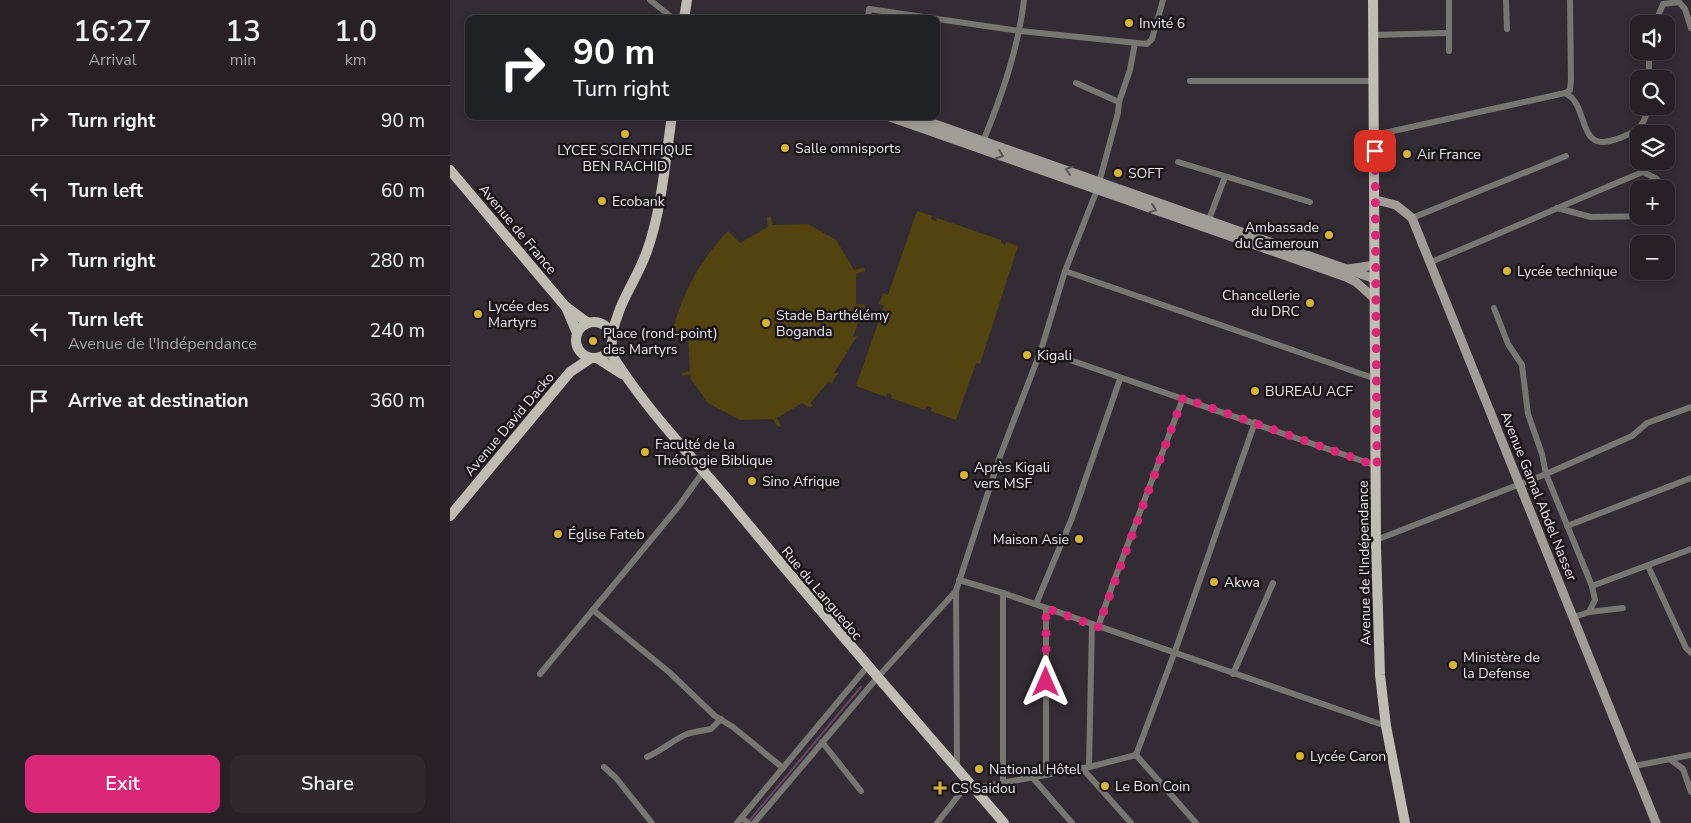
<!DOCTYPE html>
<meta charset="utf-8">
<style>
body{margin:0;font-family:"Nunito Sans",sans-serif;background:#2f292f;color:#f1f3f6;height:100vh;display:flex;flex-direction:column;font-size:19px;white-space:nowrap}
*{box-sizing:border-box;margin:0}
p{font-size:16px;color:#a4a3a7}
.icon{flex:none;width:28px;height:28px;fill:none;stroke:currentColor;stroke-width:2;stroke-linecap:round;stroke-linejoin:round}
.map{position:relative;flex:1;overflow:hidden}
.panel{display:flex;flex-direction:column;background:#272127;width:450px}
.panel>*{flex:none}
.hud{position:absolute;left:15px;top:15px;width:475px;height:105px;border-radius:10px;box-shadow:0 2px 8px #0003,0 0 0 1px #433e44;background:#202124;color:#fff;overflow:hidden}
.fabs{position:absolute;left:1180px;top:15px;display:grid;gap:10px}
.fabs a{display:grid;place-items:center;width:45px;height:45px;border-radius:10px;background:#272127;box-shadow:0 2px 8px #0003,0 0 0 1px #433e44;font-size:25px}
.pin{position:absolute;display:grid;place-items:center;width:42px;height:42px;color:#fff;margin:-21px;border-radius:10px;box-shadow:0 2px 8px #0006}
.me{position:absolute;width:55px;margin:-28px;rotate:0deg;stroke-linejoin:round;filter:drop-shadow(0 0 4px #0008)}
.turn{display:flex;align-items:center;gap:18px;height:105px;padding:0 25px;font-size:22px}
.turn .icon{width:65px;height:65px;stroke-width:2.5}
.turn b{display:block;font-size:35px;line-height:42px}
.eta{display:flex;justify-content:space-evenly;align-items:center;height:85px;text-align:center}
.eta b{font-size:30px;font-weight:600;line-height:35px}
.cta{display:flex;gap:10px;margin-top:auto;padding:10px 25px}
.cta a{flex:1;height:58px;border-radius:10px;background:#db2777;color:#fff;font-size:20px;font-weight:600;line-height:58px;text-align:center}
.cta a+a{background:#2f292f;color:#f1f3f6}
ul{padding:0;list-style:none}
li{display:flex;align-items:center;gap:15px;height:70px;padding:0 25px;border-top:1px solid #433e44}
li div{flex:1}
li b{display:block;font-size:19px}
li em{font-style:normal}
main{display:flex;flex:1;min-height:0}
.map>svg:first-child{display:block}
</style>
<main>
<section class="panel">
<div class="eta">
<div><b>16:27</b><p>Arrival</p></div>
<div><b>13</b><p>min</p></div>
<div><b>1.0</b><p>km</p></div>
</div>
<ul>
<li><svg class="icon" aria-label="right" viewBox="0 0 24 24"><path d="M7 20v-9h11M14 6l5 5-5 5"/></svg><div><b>Turn right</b></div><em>90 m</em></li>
<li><svg class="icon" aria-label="left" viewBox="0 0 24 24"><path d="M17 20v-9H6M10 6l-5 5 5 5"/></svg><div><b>Turn left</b></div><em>60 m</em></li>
<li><svg class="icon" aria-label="right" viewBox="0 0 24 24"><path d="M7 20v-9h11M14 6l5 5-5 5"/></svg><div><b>Turn right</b></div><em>280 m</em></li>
<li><svg class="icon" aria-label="left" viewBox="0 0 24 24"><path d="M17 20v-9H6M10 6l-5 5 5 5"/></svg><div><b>Turn left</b><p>Avenue de l'Indépendance</p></div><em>240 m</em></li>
<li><svg class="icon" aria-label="arrive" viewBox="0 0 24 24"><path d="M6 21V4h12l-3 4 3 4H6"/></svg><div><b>Arrive at destination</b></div><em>360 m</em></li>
</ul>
<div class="cta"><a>Exit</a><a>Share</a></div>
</section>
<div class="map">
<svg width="1241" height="823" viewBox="0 0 1241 823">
<rect width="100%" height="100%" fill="#342c34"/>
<g fill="#53440f">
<polygon points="467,211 482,216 481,219 486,221 487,218 551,240 551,243 555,245 556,242 568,246 530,364 526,363 506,420 481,411 482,408 477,406 475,410 441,398 442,395 438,393 436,397 406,386 434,306 429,304 433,293 438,295"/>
<path d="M 321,216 L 322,225 L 358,224 L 386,240 L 404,270 L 414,267 L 415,271 L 406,274 L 406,304 L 416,305 L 415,308 L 405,308 L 405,310 L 412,311 L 403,337 L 407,336 L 384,373 L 388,373 L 381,384 L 379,381 L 362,401 L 360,403 L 363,405 L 360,408 L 352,403 L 327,418 L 331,426 L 328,427 L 323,419 L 290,420 L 258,403 L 240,378 L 241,374 L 232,376 L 232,373 L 240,371 L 238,335 L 223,330 C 232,293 251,259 278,231 L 290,243 L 318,227 L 317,217 Z"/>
</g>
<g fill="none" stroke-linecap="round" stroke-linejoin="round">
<polyline stroke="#684769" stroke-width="2" points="299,821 411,687"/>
<g stroke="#777671" stroke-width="6">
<polyline points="200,0 224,19"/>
<polyline points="1056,0 1057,29"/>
<path d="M 1120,0 L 1121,79 L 1120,90 L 1115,93 C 1139,104 1127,149 1160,141 C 1169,139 1178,135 1186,130 C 1194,124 1197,116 1198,106"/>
<polyline points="418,19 419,9 570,31 697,44 702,39 713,0"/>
<polyline points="1205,24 1213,4 1229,2 1235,9 1241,28"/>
<polyline points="924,35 998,33"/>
<polyline points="999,51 999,0"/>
<polyline points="1199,79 1199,51"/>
<polyline points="740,81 924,81"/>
<polyline points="626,83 669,102"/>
<polyline points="925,135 1115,93"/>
<path d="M 532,144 C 551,98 568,50 574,0"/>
<polyline points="728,162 860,202"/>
<polyline points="1107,208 1141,217 1204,216"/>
<polyline points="962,218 1116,156"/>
<polyline points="758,222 775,177"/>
<path d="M 981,262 C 1052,233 1122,201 1193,172 L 1207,179 L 1210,189"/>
<polyline points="615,271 926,379"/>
<polyline points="1044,308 1058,344 1072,365 1078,414 1092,454 1096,474 1142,586 1145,600 1139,612"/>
<polyline points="591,350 927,466"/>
<polyline points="1117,526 1241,478"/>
<polyline points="926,540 1096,474 1182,436 1197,423 1241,407"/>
<polyline points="1198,566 1236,648 1241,653"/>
<polyline points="509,580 553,593 936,726"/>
<polyline points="1142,586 1241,549"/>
<polyline points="586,604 622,518 670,379"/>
<polyline points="143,610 219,672 265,716 283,727 333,768"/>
<polyline points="1124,617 1139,612 1173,608"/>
<polyline points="648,627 662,586 733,398"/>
<polyline points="90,674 228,507 253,472"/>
<polyline points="783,674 823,583"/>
<polyline points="372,742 411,791"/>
<polyline points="686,755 724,654 805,422"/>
<polyline points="686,755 746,823"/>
<path d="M 197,757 C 212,751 224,739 237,734 C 245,731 252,731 261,729 L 271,719"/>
<polyline points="1221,760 1233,769 1241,792"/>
<polyline points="1184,766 1241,755"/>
<polyline points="154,767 166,778 202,823"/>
<polyline points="639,767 642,624"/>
<polyline points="507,768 506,591 549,459 591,350 615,271 647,190 668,113 669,102 680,70 685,43"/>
<polyline points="632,768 681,823"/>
<polyline points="596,775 596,608"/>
<polyline points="582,777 622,823"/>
<polyline points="553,783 553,593"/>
<polyline points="524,788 639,767 686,755"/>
<polyline points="292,818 298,823"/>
<polyline points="287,823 417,667"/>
<polyline points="304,823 427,678 506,591"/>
<polyline points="487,823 519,782"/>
</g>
<g stroke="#a09d96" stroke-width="9">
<polyline points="437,116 896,277 906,282 925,299"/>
<polyline points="462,116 925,279"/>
<polyline points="926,200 946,205 962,218 1206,823"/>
<polyline points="898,269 925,265"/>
</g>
<g stroke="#bfbcb2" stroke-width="10">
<polyline points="923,0 926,548 930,675 936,726 955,823"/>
<polyline points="234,19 237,0"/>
<polyline points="0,170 115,306 138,323"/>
<polyline points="116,307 127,333"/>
<circle cx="144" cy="340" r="18"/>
<path d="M 162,336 C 168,302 186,282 197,251 C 212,209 215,161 222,116"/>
<path d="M 159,350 C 192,405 238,452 279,501 C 368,610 462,716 554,823"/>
<polyline points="147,358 172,374"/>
<polyline points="0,516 120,372 141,358"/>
</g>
</g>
<defs><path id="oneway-chevron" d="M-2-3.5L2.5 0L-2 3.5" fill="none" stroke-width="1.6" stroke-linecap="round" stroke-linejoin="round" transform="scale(1.25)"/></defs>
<g stroke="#565351">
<use href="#oneway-chevron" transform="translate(550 155) rotate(20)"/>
<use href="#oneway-chevron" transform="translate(619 170) rotate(-161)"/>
<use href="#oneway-chevron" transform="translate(703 209) rotate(19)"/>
</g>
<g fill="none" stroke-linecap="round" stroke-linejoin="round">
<polyline stroke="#db2777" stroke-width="9" stroke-dasharray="0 16.2" points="596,682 596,608 648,627 733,398 927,466 925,151"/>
</g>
<g fill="#d8b434" stroke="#1a1619" stroke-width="2">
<circle cx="679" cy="23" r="5"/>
<circle cx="175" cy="134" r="5"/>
<circle cx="335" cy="148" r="5"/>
<circle cx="957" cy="154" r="5"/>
<circle cx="668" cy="173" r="5"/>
<circle cx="152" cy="201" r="5"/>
<circle cx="879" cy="235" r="5"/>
<circle cx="1057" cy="271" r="5"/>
<circle cx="860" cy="303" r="5"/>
<circle cx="28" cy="314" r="5"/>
<circle cx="316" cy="323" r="5"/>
<circle cx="143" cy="341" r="5"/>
<circle cx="577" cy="355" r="5"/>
<circle cx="805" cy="391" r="5"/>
<circle cx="195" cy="452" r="5"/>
<circle cx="514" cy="475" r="5"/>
<circle cx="302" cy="481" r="5"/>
<circle cx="108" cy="534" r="5"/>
<circle cx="629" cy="539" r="5"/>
<circle cx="764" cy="582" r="5"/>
<circle cx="1003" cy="665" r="5"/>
<circle cx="850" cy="756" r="5"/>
<circle cx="529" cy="769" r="5"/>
<circle cx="655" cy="786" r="5"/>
<path d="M487.5 780.5h5v5h5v5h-5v5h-5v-5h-5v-5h5z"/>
</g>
<g text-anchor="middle" stroke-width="5" stroke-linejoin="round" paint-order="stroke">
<g font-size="14" fill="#ece7ec" stroke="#1a1619" text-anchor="start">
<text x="689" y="28">Invité 6</text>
<text x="345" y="153">Salle omnisports</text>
<text x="175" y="155" text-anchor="middle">LYCEE SCIENTIFIQUE<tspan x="175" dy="16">BEN RACHID</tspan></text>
<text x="967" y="159">Air France</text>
<text x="678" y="178">SOFT</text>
<text x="162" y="206">Ecobank</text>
<text x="869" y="232" text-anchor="end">Ambassade<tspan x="869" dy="16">du Cameroun</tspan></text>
<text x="1067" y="276">Lycée technique</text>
<text x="850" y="300" text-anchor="end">Chancellerie<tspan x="850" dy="16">du DRC</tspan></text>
<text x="38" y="311">Lycée des<tspan x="38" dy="16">Martyrs</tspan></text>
<text x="326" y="320">Stade Barthélémy<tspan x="326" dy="16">Boganda</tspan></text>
<text x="153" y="338">Place (rond-point)<tspan x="153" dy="16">des Martyrs</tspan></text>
<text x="587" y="360">Kigali</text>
<text x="815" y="396">BUREAU ACF</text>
<text x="205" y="449">Faculté de la<tspan x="205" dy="16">Théologie Biblique</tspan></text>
<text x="524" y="472">Après Kigali<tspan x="524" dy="16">vers MSF</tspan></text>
<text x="312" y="486">Sino Afrique</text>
<text x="118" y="539">Église Fateb</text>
<text x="619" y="544" text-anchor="end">Maison Asie</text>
<text x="774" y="587">Akwa</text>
<text x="1013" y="662">Ministère de<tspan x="1013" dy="16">la Defense</tspan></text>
<text x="860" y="761">Lycée Caron</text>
<text x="539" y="774">National Hôtel</text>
<text x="665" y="791">Le Bon Coin</text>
<text x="501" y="793">CS Saidou</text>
</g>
<g font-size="14" fill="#ece7ec" stroke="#1a1619">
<text transform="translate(68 229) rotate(50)" y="5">Avenue de France</text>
<text transform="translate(59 424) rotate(-50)" y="5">Avenue David Dacko</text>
<text transform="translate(1089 496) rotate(68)" y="5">Avenue Gamal Abdel Nasser</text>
<text transform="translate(914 563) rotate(-91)" y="5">Avenue de l'Indépendance</text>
<text transform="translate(372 593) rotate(50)" y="5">Rue du Languedoc</text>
</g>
</g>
</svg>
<div class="fabs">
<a><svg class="icon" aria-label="sound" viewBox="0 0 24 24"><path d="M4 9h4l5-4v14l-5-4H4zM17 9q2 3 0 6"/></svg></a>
<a><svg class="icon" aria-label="search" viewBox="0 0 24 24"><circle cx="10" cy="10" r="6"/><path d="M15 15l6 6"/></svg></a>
<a><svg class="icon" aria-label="layers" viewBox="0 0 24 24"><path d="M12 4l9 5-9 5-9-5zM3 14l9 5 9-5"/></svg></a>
<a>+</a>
<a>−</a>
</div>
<div class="pin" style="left:925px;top:151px;background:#d93025"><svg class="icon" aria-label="arrive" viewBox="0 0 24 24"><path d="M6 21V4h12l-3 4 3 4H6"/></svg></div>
<svg class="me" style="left:596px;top:682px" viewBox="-20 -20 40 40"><path d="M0-17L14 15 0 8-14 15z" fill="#db2777" stroke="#fff" stroke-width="4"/></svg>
<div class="hud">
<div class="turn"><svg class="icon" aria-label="right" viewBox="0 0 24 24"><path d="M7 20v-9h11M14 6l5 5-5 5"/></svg><div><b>90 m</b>Turn right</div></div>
</div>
</div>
</main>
